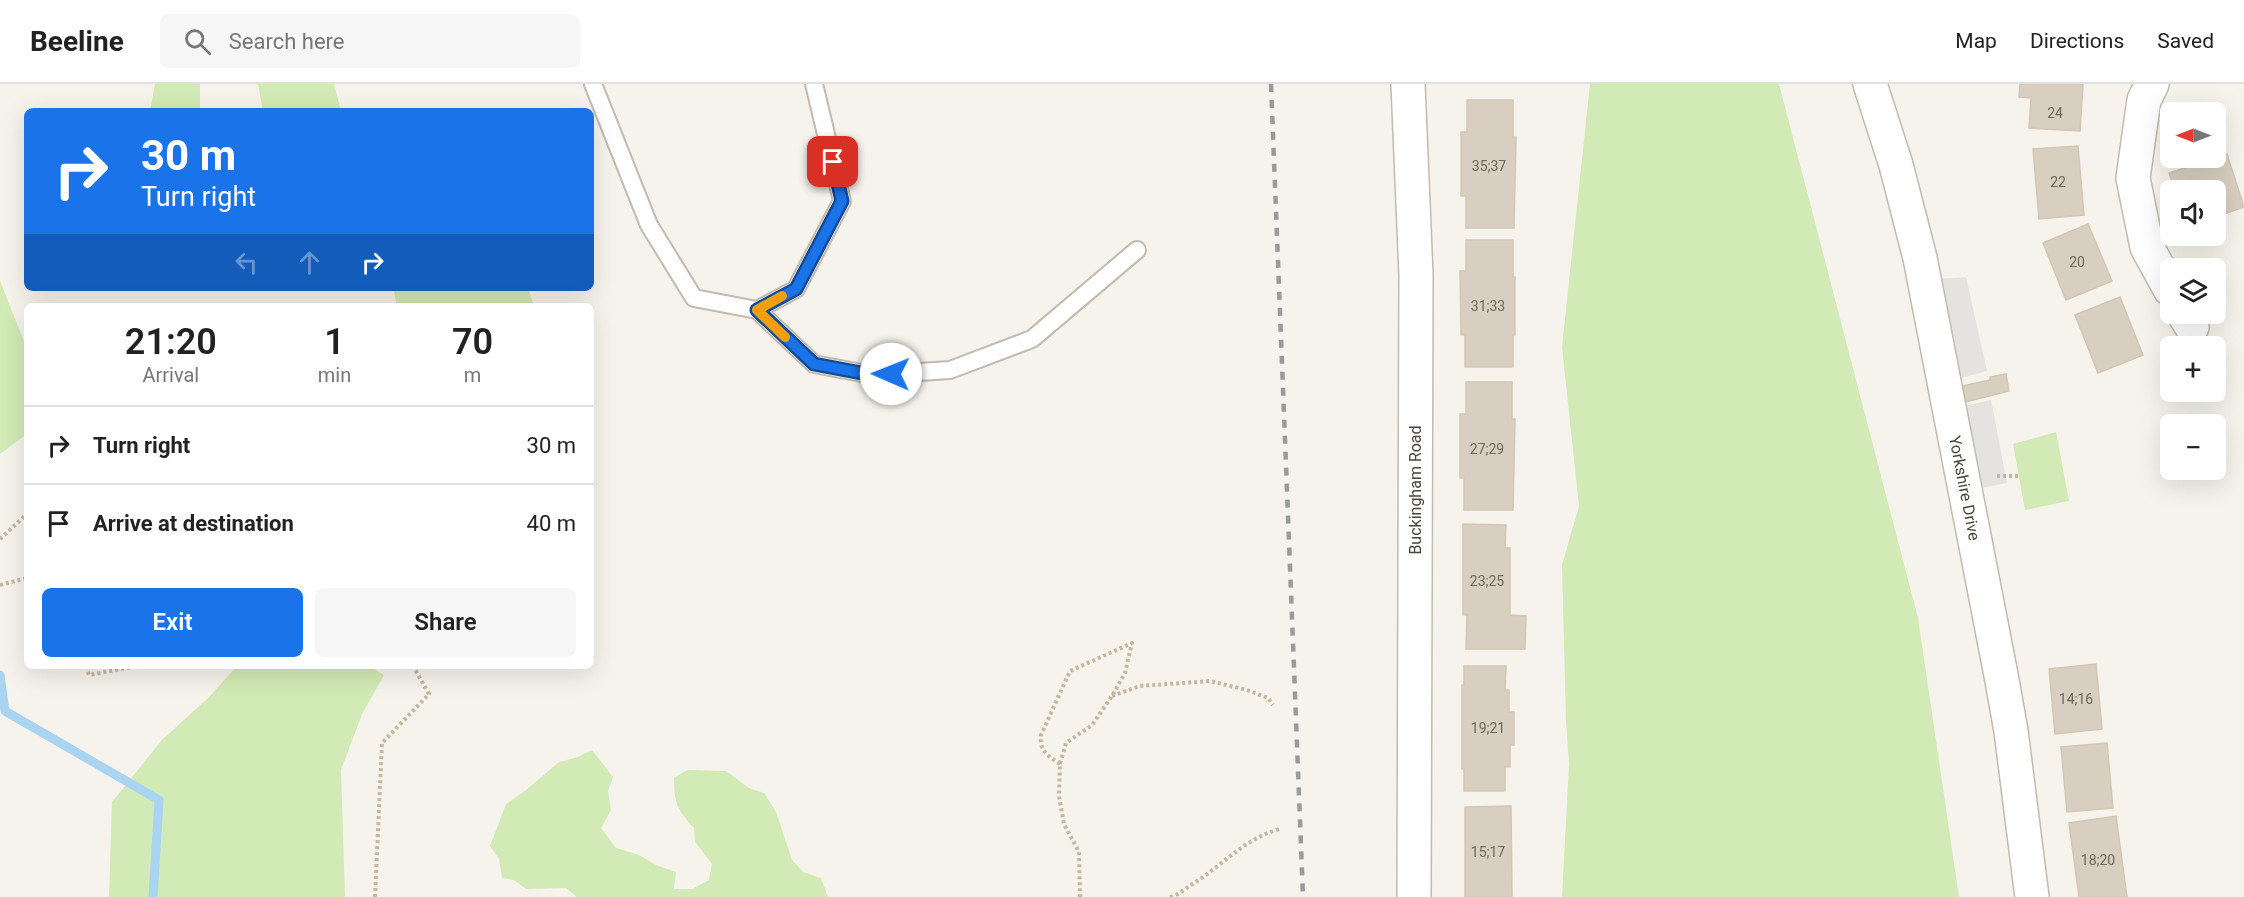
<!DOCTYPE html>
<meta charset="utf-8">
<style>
body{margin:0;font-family:Roboto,sans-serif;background:#f6f6f6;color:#222;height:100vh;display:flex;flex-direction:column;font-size:22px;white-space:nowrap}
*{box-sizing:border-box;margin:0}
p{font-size:20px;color:#767676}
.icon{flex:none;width:33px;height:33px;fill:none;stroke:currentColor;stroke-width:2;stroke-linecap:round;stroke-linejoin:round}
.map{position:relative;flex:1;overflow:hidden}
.panel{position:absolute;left:24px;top:219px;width:570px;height:366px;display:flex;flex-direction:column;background:#fff;border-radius:9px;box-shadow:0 6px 24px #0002}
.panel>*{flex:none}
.top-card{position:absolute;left:24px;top:24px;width:570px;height:183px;border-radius:9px;box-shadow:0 6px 24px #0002;background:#1a73e8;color:#fff;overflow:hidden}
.needle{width:39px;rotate:270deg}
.controls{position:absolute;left:2160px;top:18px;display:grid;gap:12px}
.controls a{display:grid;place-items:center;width:66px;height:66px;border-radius:9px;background:#fff;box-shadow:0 6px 24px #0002;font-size:30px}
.pin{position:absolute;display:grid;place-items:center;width:51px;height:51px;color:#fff;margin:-26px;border-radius:12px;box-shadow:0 3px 9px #0006}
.me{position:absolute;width:66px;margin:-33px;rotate:271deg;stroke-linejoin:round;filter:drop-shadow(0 0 4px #0008)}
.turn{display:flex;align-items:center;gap:21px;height:126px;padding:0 18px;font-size:27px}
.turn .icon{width:78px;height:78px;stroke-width:2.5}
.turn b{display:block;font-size:42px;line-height:51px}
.lanes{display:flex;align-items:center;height:57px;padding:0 18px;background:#0003;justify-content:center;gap:30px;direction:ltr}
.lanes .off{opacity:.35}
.eta{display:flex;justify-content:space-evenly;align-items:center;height:102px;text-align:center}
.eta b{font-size:36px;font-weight:600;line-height:42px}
.cta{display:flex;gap:12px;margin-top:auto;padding:12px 18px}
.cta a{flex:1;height:69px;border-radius:9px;background:#1a73e8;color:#fff;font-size:24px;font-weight:600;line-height:69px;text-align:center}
.cta a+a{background:#f6f6f6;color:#222}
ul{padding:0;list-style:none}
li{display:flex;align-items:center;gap:18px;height:78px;padding:0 18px;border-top:2px solid #e0e0e0}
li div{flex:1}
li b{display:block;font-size:22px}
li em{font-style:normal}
header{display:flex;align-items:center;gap:36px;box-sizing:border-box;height:84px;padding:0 30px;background:#fff;border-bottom:2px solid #e0e0e0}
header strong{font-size:28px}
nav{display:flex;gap:33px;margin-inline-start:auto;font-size:21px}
.search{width:420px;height:54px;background:#f6f6f6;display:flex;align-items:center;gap:15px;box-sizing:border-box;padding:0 21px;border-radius:9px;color:#767676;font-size:22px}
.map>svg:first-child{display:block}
</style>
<header>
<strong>Beeline</strong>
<div class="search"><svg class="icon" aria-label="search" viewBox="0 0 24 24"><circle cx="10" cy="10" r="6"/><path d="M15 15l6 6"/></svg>Search here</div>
<nav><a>Map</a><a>Directions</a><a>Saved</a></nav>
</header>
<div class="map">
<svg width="2244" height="813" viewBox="0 0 2244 813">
<rect width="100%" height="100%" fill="#f6f3ec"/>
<g fill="#d2eab5">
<polygon points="155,0 200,0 200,27 150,27"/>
<polygon points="258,0 334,0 341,27 263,27"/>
<polygon points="1590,0 1779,0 1918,534 1959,813 1562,813 1569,680 1566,637 1562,481 1579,422 1562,263"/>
<polygon points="0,197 27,265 27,350 0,370"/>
<polygon points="393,204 528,204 534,222 397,222"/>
<polygon points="2056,348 2069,417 2025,426 2013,360"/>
<polygon points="237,582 369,582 384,591 362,630 341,686 345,813 109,813 112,718 162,656 209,613"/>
<path d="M 592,666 L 613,693 L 608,707 L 611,726 L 601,744 L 616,764 L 639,771 L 656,781 L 676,788 L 674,805 L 692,805 L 709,796 L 712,780 L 695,758 L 694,744 C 677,726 674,718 674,694 L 687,686 L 726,687 L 749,704 L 764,709 L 776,728 L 792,776 L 803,788 L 821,794 L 828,813 L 577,813 L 566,804 L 526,805 L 514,796 L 502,794 L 499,775 L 490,762 L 506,720 L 525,707 L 559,678 L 578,673 Z"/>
</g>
<polygon fill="#e5e3e0" points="1966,193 1987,287 1961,294 1959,308 1964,322 1991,316 2007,399 1977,405 1938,195"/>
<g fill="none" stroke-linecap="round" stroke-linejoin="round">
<polyline stroke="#a9d4f2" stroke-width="9" points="0,591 5,627 159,716 153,813"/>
</g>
<g fill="#d8cfc1" stroke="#d3c7b4" stroke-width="1.5">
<polygon points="2020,0 2083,0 2080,47 2029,44 2031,14 2019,13"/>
<polygon points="1467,16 1513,16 1513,53 1516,53 1514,144 1466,144 1466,112 1461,112 1461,48 1467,48"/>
<polygon points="2078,62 2084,131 2039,135 2033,65"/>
<polygon points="2227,70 2244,123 2216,133 2216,106 2175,106 2169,89"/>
<polygon points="2088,140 2112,197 2066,216 2043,159"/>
<polygon points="1466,156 1513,156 1513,193 1515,193 1515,251 1513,251 1513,283 1465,283 1465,251 1461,251 1460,187 1466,187"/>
<polygon points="2120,213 2143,271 2098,289 2075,231"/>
<polygon points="2006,290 2009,307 1965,318 1962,302 1990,296 1990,293"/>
<polygon points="1466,298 1512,298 1512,335 1515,335 1513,426 1464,426 1464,394 1460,394 1460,330 1466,330"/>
<polygon points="1463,440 1506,441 1505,464 1510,464 1510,531 1526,532 1525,565 1466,565 1467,531 1463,531"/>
<polygon points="2096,580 2102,645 2055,650 2049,585"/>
<polygon points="1464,582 1506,582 1505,606 1509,606 1509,628 1514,628 1514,661 1510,661 1510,683 1505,683 1505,707 1464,707 1464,685 1462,685 1462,601 1464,601"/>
<polygon points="2107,659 2113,724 2067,728 2061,663"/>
<polygon points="1511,722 1512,813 1465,813 1465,723"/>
<polygon points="2116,732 2127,813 2079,813 2069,739"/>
</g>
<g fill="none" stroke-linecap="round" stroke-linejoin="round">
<defs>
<g id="service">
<polyline points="593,0 649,141 694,214 757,226 796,205 842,117 814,0"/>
<polyline points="757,226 814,280 872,291 950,286 1032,255 1137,166"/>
</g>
<g id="minor">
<polyline points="1408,0 1416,191 1414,813"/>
<polyline points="1870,0 1896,81 1920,174 2001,591 2011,647 2032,813"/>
<polyline points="2152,0 2144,16 2133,94 2147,163 2170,205"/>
<polyline points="2184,230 2192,243"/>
</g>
</defs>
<use href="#service" stroke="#c2bbae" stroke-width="20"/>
<use href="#minor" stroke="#c2bbae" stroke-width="36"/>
<g stroke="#c4b79f" stroke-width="4" stroke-dasharray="3 3" stroke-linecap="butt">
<polyline points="1997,392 2019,392"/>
<polyline points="0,455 27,430"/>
<polyline points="0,501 27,494"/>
<polyline points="86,582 89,591 138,582"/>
<polyline points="1112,612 1140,602 1210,597 1247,606 1268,614 1273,621"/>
<path d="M 1060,680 C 1048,672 1039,667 1041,651 L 1070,587 L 1132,559 L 1125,589 L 1112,612 L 1092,641 L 1066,659 L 1060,680 L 1059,712 L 1064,740 L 1079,768 L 1080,813"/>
<polyline points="375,813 382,659 429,610 413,582"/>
<path d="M 1170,813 C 1179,811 1186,804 1194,799 C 1223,781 1245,754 1280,745"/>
</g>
<use href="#service" stroke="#fff" stroke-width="16"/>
<use href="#minor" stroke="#fff" stroke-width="33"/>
<polyline stroke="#9a9a9a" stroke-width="4.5" stroke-dasharray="8 8" stroke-linecap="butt" points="1271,0 1303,813"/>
</g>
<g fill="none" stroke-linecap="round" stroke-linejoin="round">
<defs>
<polyline id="route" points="833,78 842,117 796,205 757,226 814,280 872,291 891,290"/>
</defs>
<use href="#route" stroke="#114b97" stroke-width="15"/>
<use href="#route" stroke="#1a73e8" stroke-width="10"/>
<polyline stroke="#f59e0b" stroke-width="10" points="782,212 757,226 785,253"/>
</g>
<g text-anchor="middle" stroke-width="5" stroke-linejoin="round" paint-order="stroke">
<g font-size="14" fill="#6e675b">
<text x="2055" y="34">24</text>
<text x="1489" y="87">35;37</text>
<text x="2058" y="103">22</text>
<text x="2077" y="183">20</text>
<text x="1488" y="227">31;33</text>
<text x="1487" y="370">27;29</text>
<text x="1487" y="502">23;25</text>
<text x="2076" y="620">14;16</text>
<text x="1488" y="649">19;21</text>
<text x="1488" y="773">15;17</text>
<text x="2098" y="781">18;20</text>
</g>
<g font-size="16" fill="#4b4439" stroke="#fff">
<text transform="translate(1965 404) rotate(79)" y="6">Yorkshire Drive</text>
<text transform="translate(1415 406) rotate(-90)" y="6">Buckingham Road</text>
</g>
</g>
</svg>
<div class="controls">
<a><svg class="needle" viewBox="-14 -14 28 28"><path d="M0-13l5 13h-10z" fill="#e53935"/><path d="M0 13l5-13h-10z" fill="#767676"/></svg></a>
<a><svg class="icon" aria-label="sound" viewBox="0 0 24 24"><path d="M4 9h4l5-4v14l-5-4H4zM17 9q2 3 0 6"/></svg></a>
<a><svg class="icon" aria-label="layers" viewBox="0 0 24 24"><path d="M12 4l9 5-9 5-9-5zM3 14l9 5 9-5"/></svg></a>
<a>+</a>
<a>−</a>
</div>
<div class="pin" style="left:833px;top:78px;background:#d93025"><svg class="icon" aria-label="arrive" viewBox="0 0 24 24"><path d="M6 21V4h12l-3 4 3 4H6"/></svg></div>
<svg class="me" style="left:891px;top:290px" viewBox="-20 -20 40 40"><circle r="19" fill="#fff"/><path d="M0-13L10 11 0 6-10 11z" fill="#1a73e8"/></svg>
<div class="top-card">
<div class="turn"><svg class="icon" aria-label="right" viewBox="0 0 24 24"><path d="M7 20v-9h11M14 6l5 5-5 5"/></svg><div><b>30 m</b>Turn right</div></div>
<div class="lanes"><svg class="icon off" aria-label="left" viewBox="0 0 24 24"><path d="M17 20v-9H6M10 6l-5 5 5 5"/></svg><svg class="icon off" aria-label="ahead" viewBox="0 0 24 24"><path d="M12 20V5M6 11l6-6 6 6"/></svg><svg class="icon" aria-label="right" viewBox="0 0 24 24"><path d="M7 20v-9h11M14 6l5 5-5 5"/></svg></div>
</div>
<section class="panel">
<div class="eta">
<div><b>21:20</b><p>Arrival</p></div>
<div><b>1</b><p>min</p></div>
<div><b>70</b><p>m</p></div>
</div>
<ul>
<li><svg class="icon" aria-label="right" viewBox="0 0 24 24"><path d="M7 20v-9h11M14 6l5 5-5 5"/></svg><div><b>Turn right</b></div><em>30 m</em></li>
<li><svg class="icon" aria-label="arrive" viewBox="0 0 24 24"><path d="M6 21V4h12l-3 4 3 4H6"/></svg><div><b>Arrive at destination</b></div><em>40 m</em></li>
</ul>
<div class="cta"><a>Exit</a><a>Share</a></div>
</section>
</div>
